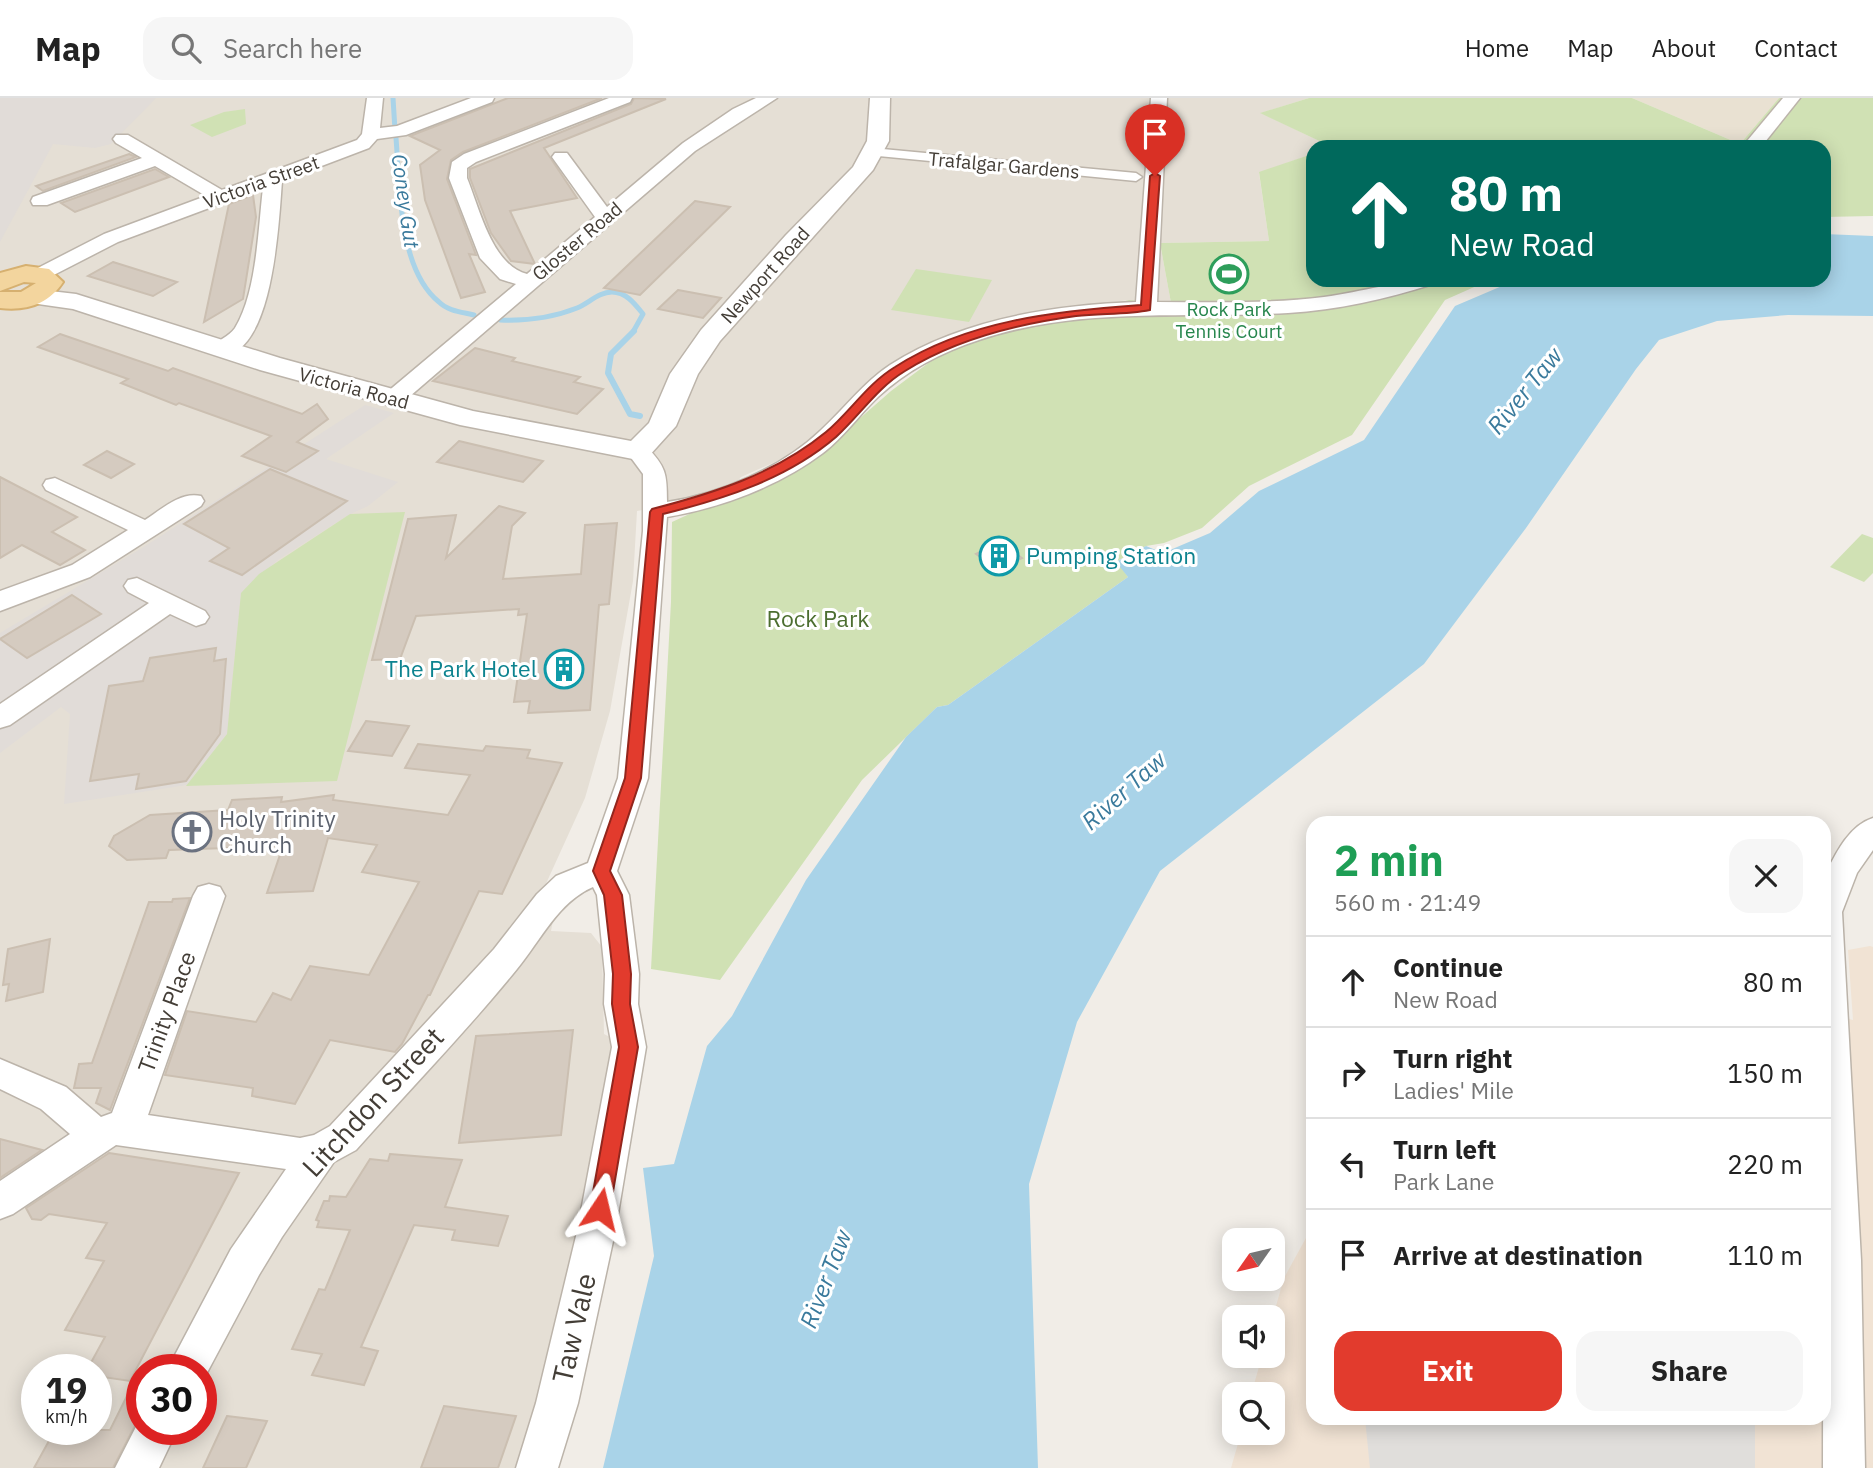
<!DOCTYPE html>
<meta charset="utf-8">
<style>
body{margin:0;font-family:"IBM Plex Sans",sans-serif;background:#f6f6f6;color:#222;height:100vh;display:flex;flex-direction:column;font-size:26px;white-space:nowrap}
*{box-sizing:border-box;margin:0}
p{font-size:23px;color:#767676}
.icon{flex:none;width:38px;height:38px;fill:none;stroke:currentColor;stroke-width:2;stroke-linecap:round;stroke-linejoin:round}
.map{position:relative;flex:1;overflow:hidden}
.panel{position:absolute;left:1306px;top:718px;width:525px;height:609px;display:flex;flex-direction:column;background:#fff;border-radius:21px;box-shadow:0 4px 18px #0003}
.panel>*{flex:none}
.guide{position:absolute;left:1306px;top:42px;width:525px;height:147px;border-radius:21px;box-shadow:0 4px 18px #0003;background:#00695c;color:#fff;overflow:hidden}
.needle{width:46px;rotate:236deg}
.controls{position:absolute;left:1222px;top:1130px;display:grid;gap:14px}
.controls a{display:grid;place-items:center;width:63px;height:63px;border-radius:14px;background:#fff;box-shadow:0 4px 18px #0003;font-size:35px}
.speed{position:absolute;left:21px;top:1256px;display:flex;gap:14px;font-size:35px;font-weight:700;text-align:center}
.speed>*{display:grid;place-content:center;width:91px;height:91px;border-radius:50%;background:#fff;box-shadow:0 4px 18px #0003;line-height:1}
.speed small{font-size:18px;font-weight:400}
.speed .limit{border:10px solid #d22;background:#fff;color:#111}
.pin{position:absolute;display:grid;place-items:center;width:60px;height:60px;color:#fff;margin:-72px -30px;border-radius:50% 50% 50% 0;rotate:-45deg;box-shadow:0 0 7px #0007}
.pin .icon{rotate:45deg}
.me{position:absolute;width:77px;margin:-38px;rotate:10deg;stroke-linejoin:round;filter:drop-shadow(0 0 5px #0008)}
.turn{display:flex;align-items:center;gap:24px;height:147px;padding:0 28px;font-size:32px}
.turn .icon{width:91px;height:91px;stroke-width:2.5}
.turn b{display:block;font-size:49px;line-height:60px}
.round{display:grid;place-items:center;flex:none;width:74px;height:74px;border-radius:21px;background:#f6f6f6}
.head{display:flex;align-items:center;justify-content:space-between;height:119px;padding:0 28px}
h1{font-size:42px;font-weight:700;line-height:52px;color:#1e9e55}
.primary-button{display:flex;gap:14px;margin-top:auto;padding:14px 28px}
.primary-button a{flex:1;height:80px;border-radius:21px;background:#e23b2d;color:#fff;font-size:28px;font-weight:700;line-height:80px;text-align:center}
.primary-button a+a{background:#f6f6f6;color:#222}
ul{padding:0;list-style:none}
li{display:flex;align-items:center;gap:21px;height:91px;padding:0 28px;border-top:2px solid #e0e0e0}
li div{flex:1}
li b{display:block;font-size:26px}
li em{font-style:normal}
header{display:flex;align-items:center;gap:42px;box-sizing:border-box;height:98px;padding:0 35px;background:#fff;border-bottom:2px solid #e0e0e0}
header strong{font-size:33px}
nav{display:flex;gap:38px;margin-inline-start:auto;font-size:24px}
.search{width:490px;height:63px;background:#f6f6f6;display:flex;align-items:center;gap:18px;box-sizing:border-box;padding:0 24px;border-radius:21px;color:#767676;font-size:26px}
.map>svg:first-child{display:block}
</style>
<header>
<strong>Map</strong>
<div class="search"><svg class="icon" aria-label="search" viewBox="0 0 24 24"><circle cx="10" cy="10" r="6"/><path d="M15 15l6 6"/></svg>Search here</div>
<nav><a>Home</a><a>Map</a><a>About</a><a>Contact</a></nav>
</header>
<div class="map">
<svg width="1873" height="1370" viewBox="0 0 1873 1370">
<rect width="100%" height="100%" fill="#f1ede7"/>
<path fill="#e5dfd5" fill-rule="evenodd" d="M 0,0 L 1309,0 L 1261,15 L 1332,49 L 1312,49 L 1312,56 L 1259,75 L 1269,143 L 1160,145 L 1171,205 L 1129,202 L 1071,209 L 964,234 L 847,313 L 795,355 L 741,379 L 735,386 L 673,407 L 637,413 L 633,483 L 610,613 L 585,700 L 544,790 L 558,795 L 551,833 L 591,835 L 602,849 L 604,936 L 629,949 L 537,1370 L 0,1370 ZM 37,1272 L 96,1272 L 96,1332 L 37,1332 ZM 142,1272 L 201,1272 L 201,1332 L 142,1332 Z"/>
<polygon fill="#f1e3d4" points="1870,848 1873,849 1873,1370 1231,1370 1241,1335 1272,1335 1272,1297 1251,1297 1262,1258 1272,1258 1272,1222 1284,1180 1312,1129 1312,1320 1824,1320 1824,914 1853,922 1848,852"/>
<g fill="#e1dcd8">
<polygon points="0,0 156,0 111,46 95,50 53,46 0,144"/>
<polygon points="365,307 394,315 326,361 398,384 368,408 350,416 279,461 241,495 227,636 187,687 64,706 70,616 61,609 0,655 0,535 142,450"/>
</g>
<polygon fill="#e9e1d2" points="1632,0 1779,0 1740,46"/>
<g fill="#d0e1b4">
<polygon points="1309,0 1632,0 1740,46 1779,0 1873,0 1873,118 1824,119 1824,49 1332,49 1260,15"/>
<polygon points="245,11 246,26 212,39 190,27 224,14"/>
<polygon points="1312,56 1312,182 1490,182 1445,202 1352,337 1249,388 1202,430 1164,445 1146,448 1117,463 1128,479 948,607 937,609 862,682 720,882 651,871 671,504 672,424 818,357 891,293 943,254 1016,230 1129,202 1171,205 1160,145 1269,143 1259,74"/>
<polygon points="916,171 992,182 969,224 891,212"/>
<polygon points="405,414 337,683 186,688 227,636 241,495 259,476 350,416"/>
<polygon points="1862,436 1873,440 1873,475 1864,484 1830,469"/>
</g>
<polygon fill="#e0dedb" points="1365,1320 1755,1320 1755,1370 1370,1370"/>
<polygon fill="#a9d3e8" points="1824,136 1873,138 1873,218 1788,217 1717,223 1659,242 1636,271 1526,430 1424,566 1160,773 1077,924 1029,1086 1038,1370 603,1370 654,1158 643,1070 674,1066 707,948 732,918 806,782 906,639 937,609 948,607 1128,479 1116,464 1146,448 1163,455 1210,435 1259,393 1364,342 1455,208 1516,182 1824,182"/>
<g fill="none" stroke-linecap="round" stroke-linejoin="round">
<g stroke="#a9d3e8" stroke-width="5">
<polyline points="393,0 395,32"/>
<path d="M 396,40 C 400,88 398,171 439,204 C 448,213 462,214 474,217"/>
<path d="M 500,222 C 526,223 552,220 577,210 C 589,205 599,194 612,194 C 626,194 635,206 643,216 L 633,234"/>
</g>
<polyline stroke="#a9d3e8" stroke-width="6" points="634,233 611,256 608,275 630,316 640,318"/>
</g>
<g fill="#d5cbc0" stroke="#cbbfb1" stroke-width="2">
<polygon points="508,0 602,0 463,54 451,62 447,81 476,157 469,156 485,194 461,200 425,102 420,67 440,52 410,38"/>
<polygon points="634,0 666,1 544,50 577,100 510,113 535,166 511,163 491,135 470,80 470,71 631,6"/>
<polygon points="129,56 136,59 43,93 36,88"/>
<polygon points="155,71 169,79 75,114 61,105"/>
<polygon points="253,97 256,119 243,201 204,224 229,106"/>
<polygon points="695,103 730,109 640,197 604,190"/>
<polygon points="113,164 177,184 153,198 88,178"/>
<polygon points="678,192 721,200 703,220 658,211"/>
<polygon points="60,236 168,273 173,270 302,316 317,306 328,321 297,344 318,353 286,374 242,358 271,338 179,305 176,307 121,285 128,281 38,249"/>
<polygon points="475,250 515,260 512,263 580,279 574,284 603,291 577,316 433,283"/>
<polygon points="459,343 543,363 523,384 437,364"/>
<polygon points="107,353 134,366 111,380 84,367"/>
<polygon points="270,371 347,403 242,477 210,463 229,450 184,426"/>
<polygon points="0,379 77,419 52,434 85,452 60,467 22,447 0,460"/>
<polygon points="499,408 525,415 512,428 503,481 581,476 585,427 617,425 609,506 599,507 590,612 528,615 530,603 514,604 527,516 518,517 519,511 416,518 400,561 372,562 408,421 456,417 446,460"/>
<polygon points="1000,444 1022,460 999,472 976,456"/>
<polygon points="72,497 101,516 27,560 0,541"/>
<polygon points="216,550 214,563 226,561 220,636 186,683 136,691 139,676 90,683 109,588 143,583 150,560"/>
<polygon points="366,623 409,628 392,658 348,653"/>
<polygon points="418,646 483,653 486,648 530,652 527,660 562,665 502,796 479,793 430,897 428,897 402,946 395,954 330,942 295,1006 252,998 253,990 165,977 187,913 256,924 273,895 291,902 310,868 369,877 419,784 362,774 377,747 328,740 313,793 267,795 283,748 169,752 166,760 127,762 109,748 114,738 150,717 228,712 232,702 282,699 281,704 334,697 333,702 448,717 470,677 405,670"/>
<polygon points="190,800 110,1012 96,1005 101,990 74,990 79,966 92,965 149,804 172,804 173,801"/>
<polygon points="50,841 43,894 6,903 9,886 3,887 8,851"/>
<polygon points="573,932 561,1037 459,1045 476,938"/>
<polygon points="0,1041 42,1052 0,1080"/>
<polygon points="109,1055 239,1075 130,1283 96,1278 96,1272 87,1272 105,1239 65,1232 104,1163 86,1160 107,1125 49,1116 41,1122 32,1121 26,1110"/>
<polygon points="390,1056 462,1062 445,1109 508,1118 498,1148 452,1142 455,1132 414,1127 361,1249 378,1253 364,1287 312,1277 322,1256 292,1251 319,1191 325,1192 350,1132 317,1129 319,1123 316,1122 324,1103 329,1103 330,1098 346,1099 370,1061 388,1063"/>
<polygon points="142,1268 142,1314 113,1370 34,1370 55,1332 110,1332"/>
<polygon points="444,1308 516,1318 498,1370 421,1370"/>
<polygon points="227,1318 267,1323 246,1370 203,1370"/>
</g>
<g fill="none" stroke-linecap="round" stroke-linejoin="round">
<defs>
<polygon id="pedestrian" points="872,50 1136,75 1142,79 1136,83 868,57 866,54"/>
<g id="minor">
<path d="M 367,0 L 383,0 L 380,30 L 397,28 L 471,0 L 494,0 L 492,4 L 406,37 L 377,41 L 369,50 L 282,83 C 279,119 274,271 213,256 L 210,251 C 217,242 229,239 235,230 C 257,194 258,131 263,90 L 118,144 L 46,181 L 32,181 L 29,177 L 32,173 L 104,136 L 206,98 L 155,68 L 47,107 L 33,107 L 31,103 L 33,99 L 142,60 L 116,45 L 113,41 L 116,37 L 128,37 L 222,92 L 357,42 L 362,36 Z"/>
<path d="M 609,0 L 632,0 L 630,4 L 476,64 L 467,70 L 467,80 C 480,112 492,167 527,176 L 595,119 L 552,59 L 555,55 L 567,55 L 607,109 L 683,45 L 733,11 L 756,0 L 777,0 L 695,53 L 402,305 L 386,305 L 383,300 L 386,295 L 516,186 L 500,181 L 480,160 L 449,80 L 452,64 L 464,56 Z"/>
<path d="M 1151,0 L 1167,0 L 1157,204 C 1212,204 1269,206 1324,199 C 1363,194 1397,182 1436,182 L 1433,186 C 1386,201 1338,212 1288,215 C 1184,221 1080,208 979,242 C 942,254 907,272 878,299 C 859,317 844,339 823,355 C 779,388 721,410 667,419 L 648,680 L 617,773 L 629,797 L 639,876 L 638,906 L 646,949 L 615,1134 L 578,1305 L 558,1370 L 516,1370 L 536,1305 L 577,1134 L 612,949 L 604,906 L 605,876 L 597,797 L 593,789 C 558,804 541,842 517,871 C 467,933 410,991 356,1052 L 334,1064 L 282,1139 L 259,1177 L 201,1286 L 201,1272 L 167,1272 L 231,1151 L 286,1071 L 116,1047 L 13,1116 L 0,1121 L 0,1083 L 70,1036 L 41,1011 L 0,991 L 0,961 L 66,989 L 101,1019 L 112,1015 L 193,798 L 198,789 L 209,786 L 220,789 L 225,798 L 148,1017 L 300,1040 L 314,1037 L 330,1028 L 494,851 L 537,796 L 556,778 L 588,765 L 618,680 L 643,433 L 643,376 L 626,353 L 630,348 L 646,348 C 666,369 667,375 667,404 C 720,396 781,370 820,333 C 844,311 863,285 890,267 C 961,221 1054,207 1136,204 Z"/>
<polygon points="1783,0 1800,0 1761,49 1742,49"/>
<path d="M 55,380 L 145,422 C 162,411 181,393 201,398 L 204,403 L 201,408 L 90,479 L 0,513 L 0,493 L 72,467 L 128,432 L 46,392 L 43,387 L 46,382 Z"/>
<polygon points="137,480 205,513 209,519 205,525 196,528 170,516 10,627 0,630 0,606 149,505 128,494 124,488 128,482"/>
<path d="M 1873,720 L 1873,752 L 1857,775 L 1842,814 L 1861,1162 L 1865,1370 L 1823,1370 L 1824,779 C 1835,757 1848,728 1873,720 Z"/>
<polygon points="142,1317 142,1332 177,1332 159,1370 115,1370"/>
</g>
<polygon id="tertiary" points="870,0 890,0 889,43 873,72 720,243 698,276 676,328 648,359 638,362 460,327 260,272 73,211 24,204 20,199 24,194 33,191 76,196 280,260 473,313 631,343 649,325 670,276 701,232 786,137 853,69 867,43"/>
<path id="primary" d="M 26,168 L 49,171 L 63,184 C 49,206 26,213 0,210 L 0,194 L 21,194 L 36,185 L 24,184 L 0,193 L 0,175 Z"/>
</defs>
<use href="#pedestrian" stroke="#bcb4aa" stroke-width="3"/>
<use href="#minor" stroke="#bcb4aa" stroke-width="3"/>
<use href="#tertiary" stroke="#bcb4aa" stroke-width="3"/>
<use href="#primary" stroke="#d6b070" stroke-width="4"/>
<use href="#pedestrian" fill="#fff" fill-rule="evenodd"/>
<use href="#minor" fill="#fff" fill-rule="evenodd"/>
<use href="#tertiary" fill="#fff" fill-rule="evenodd"/>
<use href="#primary" fill="#f3d59e" fill-rule="evenodd"/>
</g>
<path fill="#e23b2d" stroke="#93261d" stroke-width="2" d="M 1155,75 L 1160,78 L 1150,212 C 1126,217 1101,215 1076,218 C 1017,226 956,241 905,273 C 877,290 860,317 836,339 C 787,381 724,401 663,416 L 641,680 L 610,773 L 622,797 L 631,876 L 630,906 L 638,949 L 610,1111 L 607,1118 L 600,1121 L 593,1118 L 590,1111 L 619,949 L 612,906 L 613,876 L 604,797 L 593,773 L 625,680 L 650,414 L 652,411 C 714,395 775,376 826,334 C 850,314 867,286 895,269 C 968,222 1057,213 1141,207 L 1150,78 Z"/>
<defs>
<symbol id="stadium-ring" viewBox="-11 -11 22 22"><circle r="9.5" fill="#fff" stroke="#2e9e5b" stroke-width="1.5"/><path d="M0-5a6.5 5 0 1 0 0 10a6.5 5 0 1 0 0-10ZM-3.5-1.8h7v3.6h-7Z" fill="#2e9e5b"/></symbol>
<symbol id="building-ring" viewBox="-11 -11 22 22"><circle r="9.5" fill="#fff" stroke="#0f9aa8" stroke-width="1.5"/><path d="M-4-6H4V6H1V3H-1V6H-4ZM-2.5-4.3h1.7v1.8h-1.7ZM.8-4.3h1.7v1.8H.8ZM-2.5-1h1.7V.8h-1.7ZM.8-1h1.7V.8H.8Z" fill="#0f9aa8"/></symbol>
<symbol id="church-ring" viewBox="-11 -11 22 22"><circle r="9.5" fill="#fff" stroke="#6b7280" stroke-width="1.5"/><path d="M-1.2-6h2.4v3.5h3.3v2.4h-3.3V6h-2.4V-.1h-3.3v-2.4h3.3Z" fill="#6b7280"/></symbol>
</defs>
<g fill-rule="evenodd">
<use href="#stadium-ring" x="1207" y="154" width="44" height="44"/>
<use href="#building-ring" x="977" y="436" width="44" height="44"/>
<use href="#building-ring" x="542" y="549" width="44" height="44"/>
<use href="#church-ring" x="170" y="712" width="44" height="44"/>
</g>
<g text-anchor="middle" stroke-width="6" stroke-linejoin="round" paint-order="stroke">
<g font-size="19" fill="#433d36" stroke="#fff">
<text transform="translate(1004 67) rotate(5)" y="7">Trafalgar Gardens</text>
<text transform="translate(261 84) rotate(-20)" y="7">Victoria Street</text>
<text transform="translate(577 143) rotate(-40)" y="7">Gloster Road</text>
<text transform="translate(765 177) rotate(-48)" y="7">Newport Road</text>
<text transform="translate(354 290) rotate(15)" y="7">Victoria Road</text>
</g>
<g font-size="19" fill="#27864d" stroke="#fff">
<text x="1229" y="218">Rock Park<tspan x="1229" dy="22">Tennis Court</tspan></text>
</g>
<g font-size="21" font-style="italic" fill="#3a7a9c" stroke="#fff">
<text transform="translate(405 103) rotate(82)" y="7">Coney Gut</text>
</g>
<g font-size="23" fill="#0d838f" stroke="#fff" text-anchor="start">
<text x="1026" y="466">Pumping Station</text>
<text x="537" y="579" text-anchor="end">The Park Hotel</text>
</g>
<g font-size="23" fill="#4c6e30" stroke="#fff">
<text x="818" y="529">Rock Park</text>
</g>
<g font-size="23" fill="#5b616d" stroke="#fff" text-anchor="start">
<text x="219" y="729">Holy Trinity<tspan x="219" dy="26">Church</tspan></text>
</g>
<g font-size="23" fill="#433d36" stroke="#fff">
<text transform="translate(167 914) rotate(-70)" y="8">Trinity Place</text>
</g>
<g font-size="24" font-style="italic" fill="#3a7a9c" stroke="#fff">
<text transform="translate(1525 293) rotate(-51)" y="8">River Taw</text>
<text transform="translate(1124 693) rotate(-42)" y="8">River Taw</text>
<text transform="translate(826 1181) rotate(-69)" y="8">River Taw</text>
</g>
<g font-size="28" fill="#433d36" stroke="#fff">
<text transform="translate(373 1004) rotate(-47)" y="10">Litchdon Street</text>
<text transform="translate(574 1230) rotate(-77)" y="10">Taw Vale</text>
</g>
</g>
</svg>
<div class="controls">
<a><svg class="needle" viewBox="-14 -14 28 28"><path d="M0-13l5 13h-10z" fill="#e53935"/><path d="M0 13l5-13h-10z" fill="#767676"/></svg></a>
<a><svg class="icon" aria-label="sound" viewBox="0 0 24 24"><path d="M4 9h4l5-4v14l-5-4H4zM17 9q2 3 0 6"/></svg></a>
<a><svg class="icon" aria-label="search" viewBox="0 0 24 24"><circle cx="10" cy="10" r="6"/><path d="M15 15l6 6"/></svg></a>
</div>
<div class="speed"><div>19<small>km/h</small></div><div class="limit">30</div></div>
<div class="pin" style="left:1155px;top:78px;background:#d93025"><svg class="icon" aria-label="arrive" viewBox="0 0 24 24"><path d="M6 21V4h12l-3 4 3 4H6"/></svg></div>
<svg class="me" style="left:600px;top:1111px" viewBox="-20 -20 40 40"><path d="M0-17L14 15 0 8-14 15z" fill="#e23b2d" stroke="#fff" stroke-width="4"/></svg>
<div class="guide">
<div class="turn"><svg class="icon" aria-label="ahead" viewBox="0 0 24 24"><path d="M12 20V5M6 11l6-6 6 6"/></svg><div><b>80 m</b>New Road</div></div>
</div>
<section class="panel">
<div class="head"><div><h1>2 min</h1><p>560 m · 21:49</p></div><a class="round"><svg class="icon" aria-label="close" viewBox="0 0 24 24"><path d="M6 6l12 12M18 6L6 18"/></svg></a></div>
<ul>
<li><svg class="icon" aria-label="ahead" viewBox="0 0 24 24"><path d="M12 20V5M6 11l6-6 6 6"/></svg><div><b>Continue</b><p>New Road</p></div><em>80 m</em></li>
<li><svg class="icon" aria-label="right" viewBox="0 0 24 24"><path d="M7 20v-9h11M14 6l5 5-5 5"/></svg><div><b>Turn right</b><p>Ladies' Mile</p></div><em>150 m</em></li>
<li><svg class="icon" aria-label="left" viewBox="0 0 24 24"><path d="M17 20v-9H6M10 6l-5 5 5 5"/></svg><div><b>Turn left</b><p>Park Lane</p></div><em>220 m</em></li>
<li><svg class="icon" aria-label="arrive" viewBox="0 0 24 24"><path d="M6 21V4h12l-3 4 3 4H6"/></svg><div><b>Arrive at destination</b></div><em>110 m</em></li>
</ul>
<div class="primary-button"><a>Exit</a><a>Share</a></div>
</section>
</div>
